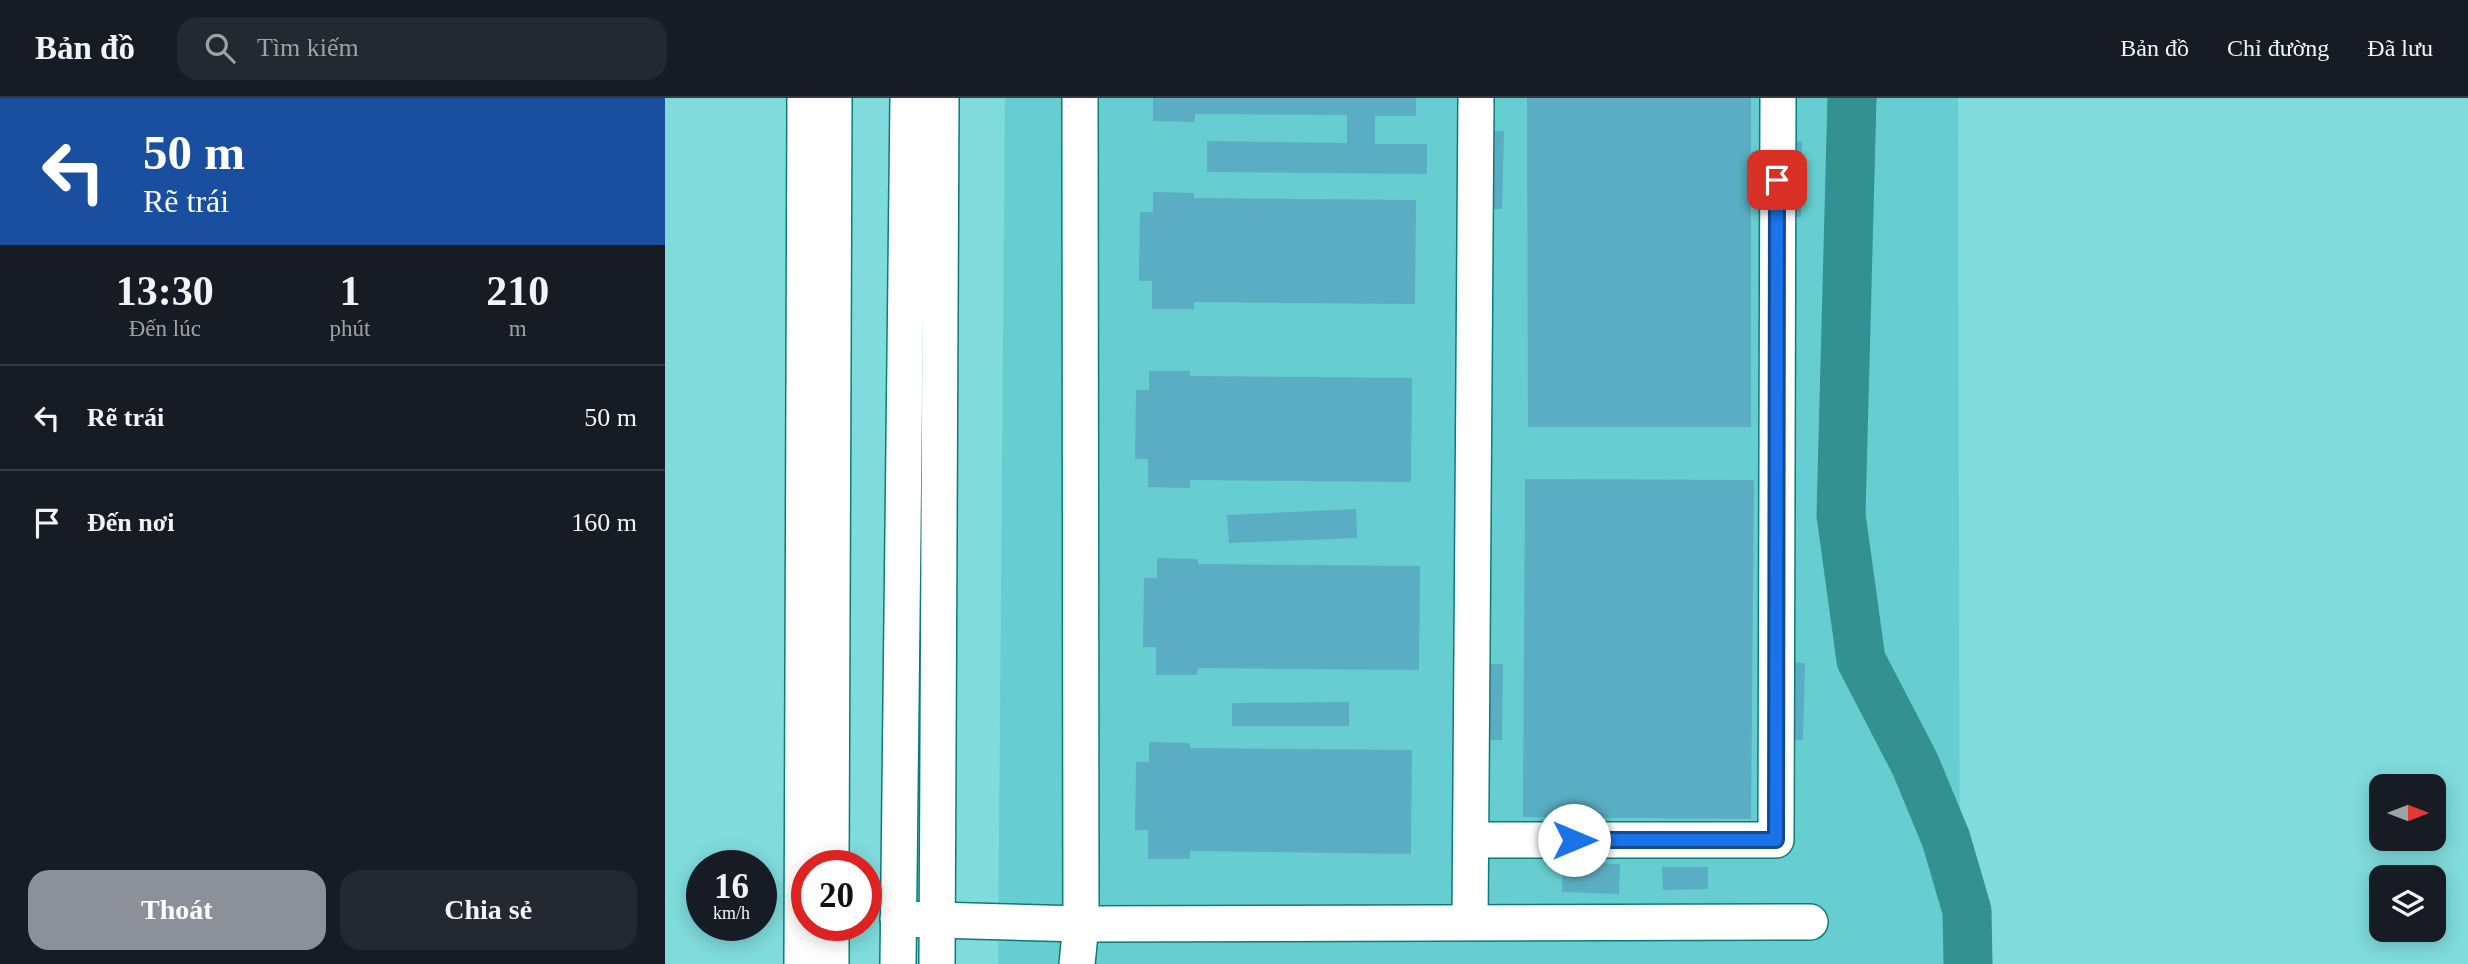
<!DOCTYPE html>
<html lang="vi">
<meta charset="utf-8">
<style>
body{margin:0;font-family:"Times New Roman",serif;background:#242831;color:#f1f3f6;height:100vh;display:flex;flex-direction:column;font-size:26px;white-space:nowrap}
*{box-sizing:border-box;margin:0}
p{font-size:23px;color:#9ea1a6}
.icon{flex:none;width:38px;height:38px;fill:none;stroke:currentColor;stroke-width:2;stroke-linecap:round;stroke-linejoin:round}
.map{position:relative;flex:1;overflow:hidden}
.sheet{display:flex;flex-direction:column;background:#171b24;width:665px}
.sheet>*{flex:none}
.top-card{background:#1a4fa0;color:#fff;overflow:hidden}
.needle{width:46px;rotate:90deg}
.fabs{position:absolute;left:1704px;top:676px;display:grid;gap:14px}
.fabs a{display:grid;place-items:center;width:77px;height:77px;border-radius:14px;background:#171b24;box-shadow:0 4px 18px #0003;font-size:35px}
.speed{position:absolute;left:21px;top:752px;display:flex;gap:14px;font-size:35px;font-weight:700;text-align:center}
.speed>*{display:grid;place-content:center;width:91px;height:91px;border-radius:50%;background:#171b24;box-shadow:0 4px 18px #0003;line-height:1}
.speed small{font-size:18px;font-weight:400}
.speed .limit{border:10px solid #d22;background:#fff;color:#111}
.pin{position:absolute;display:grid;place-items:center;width:60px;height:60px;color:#fff;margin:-30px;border-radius:14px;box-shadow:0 4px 10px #0006}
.me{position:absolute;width:77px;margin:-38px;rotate:90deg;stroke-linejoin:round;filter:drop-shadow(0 0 5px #0008)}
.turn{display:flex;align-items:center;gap:24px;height:147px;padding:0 28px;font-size:32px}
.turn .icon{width:91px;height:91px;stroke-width:2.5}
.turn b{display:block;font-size:49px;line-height:60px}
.eta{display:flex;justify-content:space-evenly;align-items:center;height:119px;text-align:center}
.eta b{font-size:42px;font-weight:600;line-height:49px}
.cta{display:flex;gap:14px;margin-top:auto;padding:14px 28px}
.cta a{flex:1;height:80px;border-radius:21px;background:#8c9099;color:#fff;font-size:28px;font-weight:600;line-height:80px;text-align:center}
.cta a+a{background:#242831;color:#f1f3f6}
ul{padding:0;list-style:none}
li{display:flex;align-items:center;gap:21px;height:105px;padding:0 28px;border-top:2px solid #363941}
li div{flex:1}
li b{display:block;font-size:26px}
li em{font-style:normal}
header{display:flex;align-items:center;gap:42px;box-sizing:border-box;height:98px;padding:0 35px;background:#171b24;border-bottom:2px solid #363941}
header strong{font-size:33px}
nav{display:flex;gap:38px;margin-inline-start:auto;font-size:24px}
.search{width:490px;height:63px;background:#242831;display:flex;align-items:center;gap:18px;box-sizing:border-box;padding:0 24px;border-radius:21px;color:#9ea1a6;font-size:26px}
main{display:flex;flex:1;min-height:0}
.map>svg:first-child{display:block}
</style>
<header>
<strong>Bản đồ</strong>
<div class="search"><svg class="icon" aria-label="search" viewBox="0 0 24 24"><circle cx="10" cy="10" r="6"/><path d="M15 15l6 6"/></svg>Tìm kiếm</div>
<nav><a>Bản đồ</a><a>Chỉ đường</a><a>Đã lưu</a></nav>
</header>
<main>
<section class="sheet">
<div class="top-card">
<div class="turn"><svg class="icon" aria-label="left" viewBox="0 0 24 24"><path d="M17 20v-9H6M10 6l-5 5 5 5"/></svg><div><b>50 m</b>Rẽ trái</div></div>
</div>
<div class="eta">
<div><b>13:30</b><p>Đến lúc</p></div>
<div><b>1</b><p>phút</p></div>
<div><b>210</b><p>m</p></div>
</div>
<ul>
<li><svg class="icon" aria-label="left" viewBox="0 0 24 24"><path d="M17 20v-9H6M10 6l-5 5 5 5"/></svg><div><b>Rẽ trái</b></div><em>50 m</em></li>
<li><svg class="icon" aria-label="arrive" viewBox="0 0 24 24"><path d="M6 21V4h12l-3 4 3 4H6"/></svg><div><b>Đến nơi</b></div><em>160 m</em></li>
</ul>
<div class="cta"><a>Thoát</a><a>Chia sẻ</a></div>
</section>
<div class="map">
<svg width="1803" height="866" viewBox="0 0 1803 866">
<rect width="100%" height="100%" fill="#7fdbdc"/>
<polygon fill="#66ced0" points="340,0 1293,0 1295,866 333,866"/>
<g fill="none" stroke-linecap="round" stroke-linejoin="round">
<polyline stroke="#339192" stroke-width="49" points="1187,0 1176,417 1196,562 1250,666 1281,741 1302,813 1303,866"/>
</g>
<g fill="#5aadc2">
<polygon points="488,0 751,0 751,18 710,18 710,46 762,46 762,76 542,74 542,43 682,45 682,17 530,16 530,24 488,23"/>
<polygon points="862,0 1086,0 1086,329 863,329"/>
<polygon points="824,33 839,33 837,111 822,111"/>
<polygon points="1122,43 1137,43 1136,119 1121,118"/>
<polygon points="488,94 529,95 529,100 751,102 750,206 529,204 529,211 487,211 487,183 474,183 475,114 488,114"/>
<polygon points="484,273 525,273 525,278 747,280 746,384 525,382 525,390 483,389 483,361 470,361 471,292 484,292"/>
<polygon points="860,381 1089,382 1086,721 858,719"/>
<polygon points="691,411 692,440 564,445 562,417"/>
<polygon points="492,460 533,461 533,466 755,468 754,572 533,570 532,577 491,577 491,549 478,549 479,480 492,480"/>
<polygon points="1123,564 1140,565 1138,642 1122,642"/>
<polygon points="823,566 838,566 837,642 822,642"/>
<polygon points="684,604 684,628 567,628 567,605"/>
<polygon points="484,644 525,645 525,650 747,652 746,756 525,753 525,761 483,761 483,732 470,732 471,664 484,664"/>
<polygon points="898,764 955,766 954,796 897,794"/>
<polygon points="997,769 1043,769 1043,791 998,792"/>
</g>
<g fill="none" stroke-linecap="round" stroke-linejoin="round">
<defs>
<g id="minor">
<polyline points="806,742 1111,742 1113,0"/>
<polyline points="166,768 169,0"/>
<polyline points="233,821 416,826 1145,824"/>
<polyline points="805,824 811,0"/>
<polyline points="137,866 140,0"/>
<polyline points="166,866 166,828"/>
<polyline points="233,866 243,0"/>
<polyline points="272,866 276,0"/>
<polyline points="412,866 416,826 415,0"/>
</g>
</defs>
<use href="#minor" stroke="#0b7b7d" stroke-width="38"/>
<use href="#minor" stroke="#fff" stroke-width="35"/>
</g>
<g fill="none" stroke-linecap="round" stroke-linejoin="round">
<defs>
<polyline id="route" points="909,742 1111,742 1112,82"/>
</defs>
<use href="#route" stroke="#114b97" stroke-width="18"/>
<use href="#route" stroke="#1a73e8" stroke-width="12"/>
</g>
</svg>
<div class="fabs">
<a><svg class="needle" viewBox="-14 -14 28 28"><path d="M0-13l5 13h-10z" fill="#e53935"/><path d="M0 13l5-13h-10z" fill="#9ea1a6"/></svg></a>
<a><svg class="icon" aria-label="layers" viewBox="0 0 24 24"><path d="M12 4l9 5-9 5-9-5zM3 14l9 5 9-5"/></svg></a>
</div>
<div class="speed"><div>16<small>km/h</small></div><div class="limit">20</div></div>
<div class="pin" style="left:1112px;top:82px;background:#d93025"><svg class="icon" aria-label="arrive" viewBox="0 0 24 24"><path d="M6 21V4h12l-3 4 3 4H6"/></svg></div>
<svg class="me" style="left:909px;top:742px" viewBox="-20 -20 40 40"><circle r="19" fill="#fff"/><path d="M0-13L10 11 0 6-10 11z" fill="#1a73e8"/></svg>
</div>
</main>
